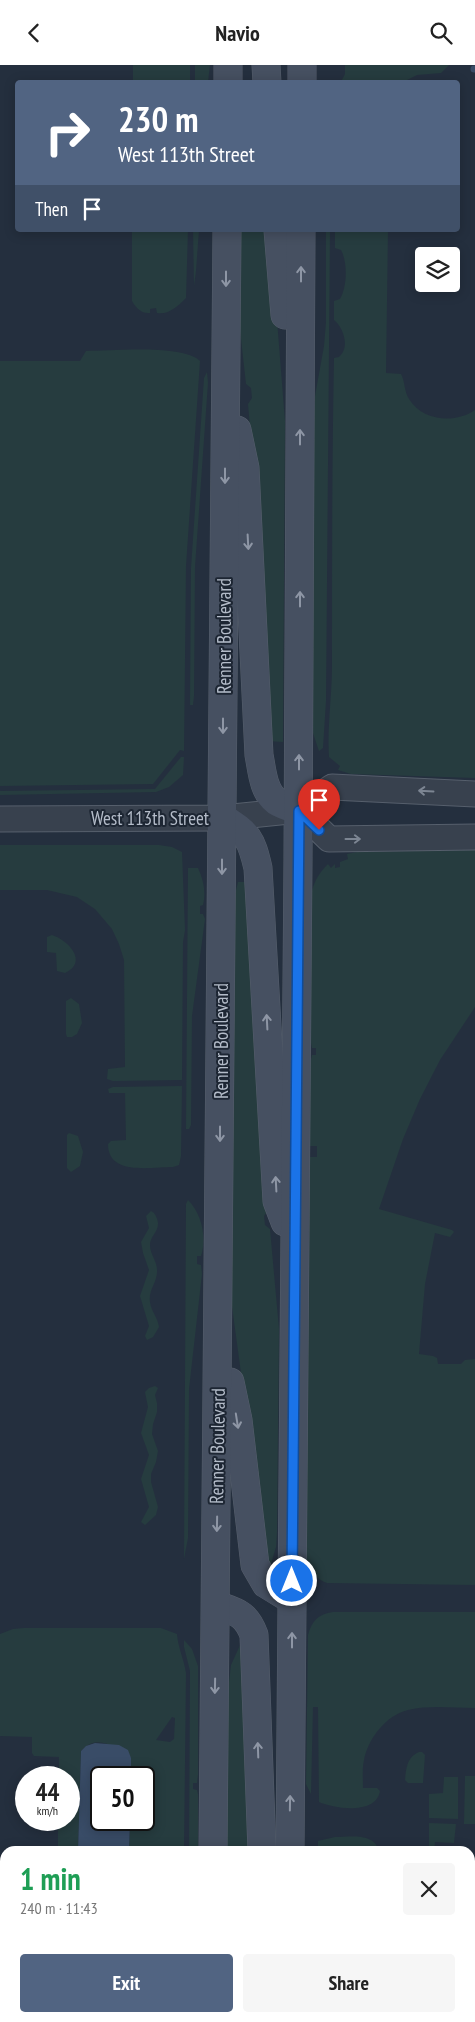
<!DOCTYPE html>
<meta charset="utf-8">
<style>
body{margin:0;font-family:"PT Sans Narrow",sans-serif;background:#f6f6f6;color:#222;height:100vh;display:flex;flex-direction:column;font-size:19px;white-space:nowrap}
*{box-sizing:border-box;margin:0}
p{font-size:16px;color:#767676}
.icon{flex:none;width:28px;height:28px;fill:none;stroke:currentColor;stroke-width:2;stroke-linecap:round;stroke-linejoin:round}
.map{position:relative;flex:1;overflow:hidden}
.sheet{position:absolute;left:0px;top:1781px;width:475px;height:176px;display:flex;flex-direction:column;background:#fff;border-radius:15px 15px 0 0;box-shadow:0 2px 12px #0003}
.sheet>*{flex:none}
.top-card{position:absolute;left:15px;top:15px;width:445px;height:152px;border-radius:5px;box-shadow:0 2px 12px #0003;background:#516482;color:#fff;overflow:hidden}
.tools{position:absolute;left:415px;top:182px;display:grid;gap:10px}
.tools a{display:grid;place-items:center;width:45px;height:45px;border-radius:5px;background:#fff;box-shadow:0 2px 12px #0003;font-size:25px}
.speed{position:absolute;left:15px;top:1701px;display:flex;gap:10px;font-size:25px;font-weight:700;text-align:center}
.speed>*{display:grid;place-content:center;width:65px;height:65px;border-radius:50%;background:#fff;box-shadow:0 2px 12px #0003;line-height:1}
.speed small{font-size:12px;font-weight:400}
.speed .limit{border:2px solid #111;border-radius:8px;background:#fff;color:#111}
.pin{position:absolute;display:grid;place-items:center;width:42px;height:42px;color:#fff;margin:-51px -21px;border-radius:50% 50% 50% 0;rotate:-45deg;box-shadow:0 0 5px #0007}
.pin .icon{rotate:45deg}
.me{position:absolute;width:55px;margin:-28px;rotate:0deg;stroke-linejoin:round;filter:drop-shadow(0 0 4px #0008)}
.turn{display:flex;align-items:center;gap:18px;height:105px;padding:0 20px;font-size:22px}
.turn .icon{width:65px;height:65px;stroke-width:2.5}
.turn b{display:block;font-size:35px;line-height:42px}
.then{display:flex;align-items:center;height:48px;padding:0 20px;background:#0003;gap:10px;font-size:19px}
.round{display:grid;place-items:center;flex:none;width:52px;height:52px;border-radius:5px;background:#f6f6f6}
.overview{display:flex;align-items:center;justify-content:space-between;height:85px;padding:0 20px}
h1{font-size:30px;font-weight:600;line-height:38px;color:#1e9e55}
.primary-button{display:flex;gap:10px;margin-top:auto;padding:10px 20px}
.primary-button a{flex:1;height:58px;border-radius:5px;background:#516482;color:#fff;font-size:20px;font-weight:600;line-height:58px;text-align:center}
.primary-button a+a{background:#f6f6f6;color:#222}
header{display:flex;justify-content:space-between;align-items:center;height:65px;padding:0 20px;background:#fff;font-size:22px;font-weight:600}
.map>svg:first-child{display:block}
</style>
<header><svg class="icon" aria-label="back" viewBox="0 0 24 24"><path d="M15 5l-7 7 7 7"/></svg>Navio<svg class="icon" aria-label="search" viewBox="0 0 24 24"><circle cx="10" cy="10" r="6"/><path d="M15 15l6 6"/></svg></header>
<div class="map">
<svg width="475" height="1957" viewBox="0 0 475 1957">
<rect width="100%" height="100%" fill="#242f3e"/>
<g fill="#263c3f" fill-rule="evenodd">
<rect x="133" y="0" width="57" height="17"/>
<polygon points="195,0 210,0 208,17 195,17"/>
<polygon points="345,0 449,0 441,8 417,10 403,17 341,17 345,9"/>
<path d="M 132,165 L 188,165 L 186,233 C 178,241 169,250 157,248 L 156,243 L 150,244 L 150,248 C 142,249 136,243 132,236 Z"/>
<polygon points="193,165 199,165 196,206 194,221"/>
<polygon points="238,165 270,165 271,179 285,356 283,677 268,676 253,398 248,339 252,333 251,323 246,319 237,238"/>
<polygon points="326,165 330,165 326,636 323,683 319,686 312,665 313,362 315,331 324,281 326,257"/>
<path d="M 335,165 L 388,165 L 386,308 L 401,309 C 405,316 404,326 409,334 C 422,356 455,359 475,345 L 475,713 L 351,709 L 338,705 L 340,701 L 329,692 C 327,662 332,631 332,601 C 332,498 332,396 334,293 L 339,292 C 350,283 344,263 334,255 L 334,236 L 340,234 C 347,222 348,198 341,185 L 335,183 Z"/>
<path d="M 86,286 C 111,286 183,279 200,296 L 186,501 L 184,686 L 180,685 L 153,719 L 0,721 L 0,296 L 80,296 Z"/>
<polygon points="207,307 208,318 195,502 194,631 193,640 190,640 191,503 204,313"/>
<polygon points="181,692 184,692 183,710 169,722 156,727 0,730 0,726 155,724"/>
<polygon points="0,780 159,780 172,782 182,787 185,865 183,877 182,1015 113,1016 107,1014 108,1004 125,1002 124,895 119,879 112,864 95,844 77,832 47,825 0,825"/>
<path d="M 475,785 L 475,942 L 440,995 L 420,1034 L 403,1074 L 379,1144 L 452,1165 L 454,1167 L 450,1172 L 435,1168 L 425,1219 L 419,1289 L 433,1291 L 437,1293 L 438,1299 L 461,1299 L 465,1295 L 475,1294 L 475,1520 L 327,1518 C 310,1511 307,1500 305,1482 L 308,1099 L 310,1092 L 317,1092 L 317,1081 L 310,1081 L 308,1071 L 309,1002 L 312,990 L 316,990 L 316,983 L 312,983 L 310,974 L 310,834 C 313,819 317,810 328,799 L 331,803 L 335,799 L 335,803 L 340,802 L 340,797 L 348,794 L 347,789 L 357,787 Z"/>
<path d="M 188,803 L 198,803 C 204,816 206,827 203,840 L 200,841 L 200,849 L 203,849 L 205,854 L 192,951 L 191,1060 L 189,1064 L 186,1064 Z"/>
<polygon points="238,817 249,817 268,1145 264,1151 265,1160 270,1164 279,1264 277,1467 276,1482 270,1502 267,1500 231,1234 234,833"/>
<path d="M 52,870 C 68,875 89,897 65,908 L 57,906 L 56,888 L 47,887 L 47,872 Z"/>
<polygon points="71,933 79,939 82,958 77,969 72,972 67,972 66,969 66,936"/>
<path d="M 182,1021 L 181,1091 L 179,1100 L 173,1102 C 151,1102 108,1111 108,1079 L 111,1076 L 126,1075 L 125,1028 L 109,1028 L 108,1024 L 113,1022 Z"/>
<polygon points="69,1068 78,1071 83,1087 80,1101 71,1107 67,1103 67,1070"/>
<path d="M 188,1135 C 202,1149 207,1173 201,1191 L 197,1191 L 197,1199 L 201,1200 L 202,1209 L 189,1324 L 188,1473 L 184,1494 L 186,1139 Z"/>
<path d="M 151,1146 L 154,1148 C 165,1164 150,1169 150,1180 C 150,1190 158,1197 157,1207 C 157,1217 148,1226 150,1237 C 151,1246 158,1253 159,1262 L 153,1272 L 147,1275 L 145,1271 L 149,1261 L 140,1231 L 149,1205 L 143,1188 L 141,1177 L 149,1163 L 146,1151 Z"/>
<polygon points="155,1321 158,1323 155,1330 157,1338 157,1347 153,1359 152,1369 158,1386 156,1397 151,1409 151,1417 158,1442 156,1450 145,1460 141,1457 149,1442 141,1414 149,1390 141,1368 148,1342 145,1327 149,1323"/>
<path d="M 333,1547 L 475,1547 L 475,1643 C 454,1643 429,1640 408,1645 C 386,1650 368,1674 364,1695 C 362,1704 363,1714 363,1723 L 377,1723 L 380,1726 C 376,1750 335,1744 319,1737 L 318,1642 L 313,1642 L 311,1729 L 306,1719 L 308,1570 C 312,1556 318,1549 333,1547 Z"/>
<path d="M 24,1563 L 161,1563 L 177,1569 C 178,1583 184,1594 186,1608 L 184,1786 L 129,1786 L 130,1755 L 144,1755 L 144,1712 L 131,1712 L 131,1693 C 115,1683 98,1667 81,1686 L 78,1786 L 58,1786 L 58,1755 L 69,1755 L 69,1712 L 59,1712 L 59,1692 L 34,1691 L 32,1688 L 32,1672 L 0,1671 L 0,1569 L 13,1564 ZM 172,1652 L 175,1653 L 174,1674 L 170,1677 L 156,1675 Z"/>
<polygon points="184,1575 192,1584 198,1601 198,1710 197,1718 193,1718 193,1724 197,1725 198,1729 198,1786 189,1786 190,1606 184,1582"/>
<polygon points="241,1578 253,1786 225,1786 228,1625 231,1600"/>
<path d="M 419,1687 L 422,1687 L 425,1690 L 423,1718 L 408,1718 L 405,1715 C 406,1703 407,1692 419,1687 Z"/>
<polygon points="465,1711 475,1711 475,1759 464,1759"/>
<polygon points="444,1712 458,1712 458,1754 429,1753 429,1729 443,1728"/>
<polygon points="429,1758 456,1759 454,1778 435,1777 434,1786 429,1786"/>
<path d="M 335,1772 C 350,1772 374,1767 379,1786 L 318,1786 L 318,1776 Z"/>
<polygon points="5,1928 5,1952 182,1952 182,1957 5,1957"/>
<rect x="316" y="1953" width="44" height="4"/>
</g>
<polygon fill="#394c67" points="95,1678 119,1680 128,1685 131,1693 131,1712 101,1712 101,1755 130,1755 129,1786 78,1786 81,1686 86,1681"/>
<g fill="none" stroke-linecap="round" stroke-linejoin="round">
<g stroke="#394c67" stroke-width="7">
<polyline points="474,4 475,4"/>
<polyline points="4,1800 5,1800"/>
</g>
<defs>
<g id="street">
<polyline points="299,745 329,774 475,772"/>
<polyline points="0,754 223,753 299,745 332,722 475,729"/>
</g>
<g id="secondary">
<polyline points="266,0 267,18"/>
<polyline points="228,18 228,0"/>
<polyline points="302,18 302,0"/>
<polyline points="278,165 285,250"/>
<path d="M 237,365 L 245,403 L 259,690 C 262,705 263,726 276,736 C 282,740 292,743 299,745"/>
<path d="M 223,753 C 248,769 251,773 258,803 L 277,1136 L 285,1157"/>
<polyline points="230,1317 238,1355 255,1500 266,1519 292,1535"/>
<path d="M 216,1540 C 236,1547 246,1548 254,1570 L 262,1786"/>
<polyline points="213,1786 227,165"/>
<polyline points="290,1786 298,794 301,165"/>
<polyline points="268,1952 268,1957"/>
<polyline points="211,1957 211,1952"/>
<polyline points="289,1957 289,1952"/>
</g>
</defs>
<use href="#street" stroke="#565f6c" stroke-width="27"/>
<use href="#secondary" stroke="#565f6c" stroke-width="29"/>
<use href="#street" stroke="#38414e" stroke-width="25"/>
<use href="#secondary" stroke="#465061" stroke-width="28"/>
</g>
<defs><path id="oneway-shaft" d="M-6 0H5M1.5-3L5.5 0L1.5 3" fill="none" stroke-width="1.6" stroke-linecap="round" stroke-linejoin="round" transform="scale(1.25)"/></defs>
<g stroke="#8e96a5">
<use href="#oneway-shaft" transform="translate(301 209) rotate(-90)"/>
<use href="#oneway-shaft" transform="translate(226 214) rotate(90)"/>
<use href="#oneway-shaft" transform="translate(300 372) rotate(-90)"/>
<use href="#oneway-shaft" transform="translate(225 411) rotate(90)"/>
<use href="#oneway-shaft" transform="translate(248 477) rotate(87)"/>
<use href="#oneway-shaft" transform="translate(300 534) rotate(-90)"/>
<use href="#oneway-shaft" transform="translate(223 661) rotate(90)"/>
<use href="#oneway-shaft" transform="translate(299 697) rotate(-90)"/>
<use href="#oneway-shaft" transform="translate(222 802) rotate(90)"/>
<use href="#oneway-shaft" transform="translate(267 957) rotate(-93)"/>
<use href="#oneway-shaft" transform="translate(220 1069) rotate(90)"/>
<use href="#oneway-shaft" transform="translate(276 1119) rotate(-93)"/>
<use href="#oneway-shaft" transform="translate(237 1356) rotate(81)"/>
<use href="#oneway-shaft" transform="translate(217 1459) rotate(91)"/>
<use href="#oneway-shaft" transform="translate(292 1575) rotate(-90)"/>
<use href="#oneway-shaft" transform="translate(215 1621) rotate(91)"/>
<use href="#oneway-shaft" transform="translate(258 1685) rotate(-92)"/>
<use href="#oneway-shaft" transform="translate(290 1738) rotate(-89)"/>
</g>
<g stroke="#7c8592">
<use href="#oneway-shaft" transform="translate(426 726) rotate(-177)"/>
<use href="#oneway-shaft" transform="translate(353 774)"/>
</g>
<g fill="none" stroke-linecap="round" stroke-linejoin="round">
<defs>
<polyline id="route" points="292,1516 299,746 319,765"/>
</defs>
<use href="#route" stroke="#114b97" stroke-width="12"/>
<use href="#route" stroke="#1a73e8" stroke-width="9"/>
</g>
<g text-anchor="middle" stroke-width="4" stroke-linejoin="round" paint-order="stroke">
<g font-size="19" fill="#b4bcc9" stroke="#1d2633">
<text transform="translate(224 571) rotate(-90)" y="7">Renner Boulevard</text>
<text x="150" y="760">West 113th Street</text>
<text transform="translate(221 976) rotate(-90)" y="7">Renner Boulevard</text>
<text transform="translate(217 1381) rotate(-89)" y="7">Renner Boulevard</text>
</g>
</g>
</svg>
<div class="tools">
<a><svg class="icon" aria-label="layers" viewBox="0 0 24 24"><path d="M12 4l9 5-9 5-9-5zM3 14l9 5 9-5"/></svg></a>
</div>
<div class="speed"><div>44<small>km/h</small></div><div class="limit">50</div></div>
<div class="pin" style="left:319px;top:765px;background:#d93025"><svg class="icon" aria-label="arrive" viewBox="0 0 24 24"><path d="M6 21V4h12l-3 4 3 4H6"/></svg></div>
<svg class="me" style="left:292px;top:1516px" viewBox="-20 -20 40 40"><circle r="17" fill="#1a73e8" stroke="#fff" stroke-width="3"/><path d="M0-11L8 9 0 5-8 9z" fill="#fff"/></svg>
<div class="top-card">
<div class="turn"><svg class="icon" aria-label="right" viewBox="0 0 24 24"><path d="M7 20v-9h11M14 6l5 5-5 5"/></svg><div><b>230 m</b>West 113th Street</div></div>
<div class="then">Then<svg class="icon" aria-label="arrive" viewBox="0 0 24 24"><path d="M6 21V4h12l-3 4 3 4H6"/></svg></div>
</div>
<section class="sheet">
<div class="overview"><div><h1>1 min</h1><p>240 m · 11:43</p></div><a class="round"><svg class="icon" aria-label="close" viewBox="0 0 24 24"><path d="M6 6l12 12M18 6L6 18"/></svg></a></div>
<div class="primary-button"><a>Exit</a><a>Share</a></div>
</section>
</div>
